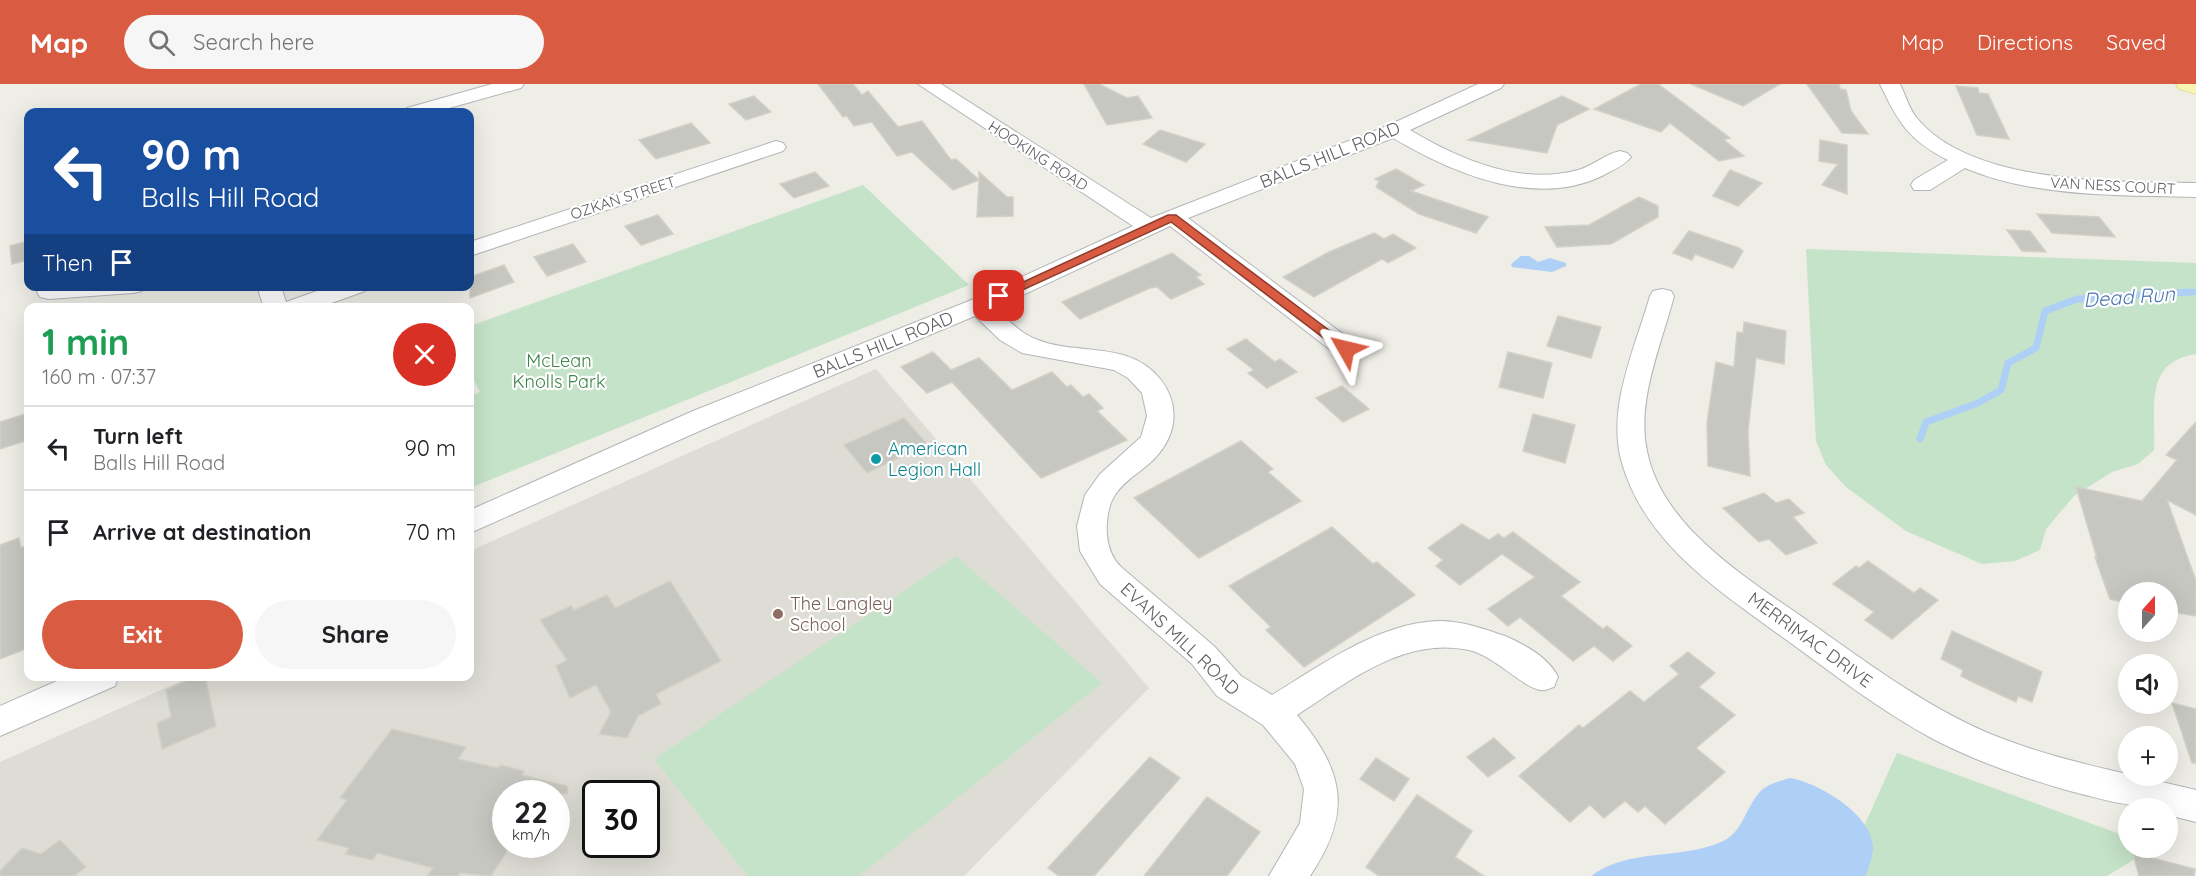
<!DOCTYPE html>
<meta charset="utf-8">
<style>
body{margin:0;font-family:Quicksand,sans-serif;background:#f6f6f6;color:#202124;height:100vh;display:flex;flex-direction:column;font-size:22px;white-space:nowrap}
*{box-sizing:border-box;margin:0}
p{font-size:20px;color:#757577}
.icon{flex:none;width:33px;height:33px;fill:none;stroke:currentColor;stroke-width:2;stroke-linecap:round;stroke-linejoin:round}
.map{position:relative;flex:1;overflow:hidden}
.side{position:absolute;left:24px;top:219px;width:450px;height:378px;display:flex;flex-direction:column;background:#fff;border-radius:12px;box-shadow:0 6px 24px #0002}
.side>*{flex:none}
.top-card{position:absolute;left:24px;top:24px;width:450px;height:183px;border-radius:12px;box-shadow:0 6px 24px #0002;background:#1a4fa0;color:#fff;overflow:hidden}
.needle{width:39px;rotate:21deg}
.controls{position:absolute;left:2118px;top:498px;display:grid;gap:12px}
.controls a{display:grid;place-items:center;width:60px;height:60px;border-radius:50%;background:#fff;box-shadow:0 6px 24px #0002;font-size:30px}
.speed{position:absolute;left:492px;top:696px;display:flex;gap:12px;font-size:30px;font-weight:700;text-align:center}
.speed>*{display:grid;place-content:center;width:78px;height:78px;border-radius:50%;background:#fff;box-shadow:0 6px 24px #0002;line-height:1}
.speed small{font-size:15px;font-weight:400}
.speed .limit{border:3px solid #111;border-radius:9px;background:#fff;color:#111}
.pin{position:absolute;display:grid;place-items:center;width:51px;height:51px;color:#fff;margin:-26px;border-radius:12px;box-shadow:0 3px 9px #0006}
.me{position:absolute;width:66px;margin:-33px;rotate:307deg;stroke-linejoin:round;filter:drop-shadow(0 0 4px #0008)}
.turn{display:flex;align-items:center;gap:21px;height:126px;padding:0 18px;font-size:27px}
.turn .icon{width:78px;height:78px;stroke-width:2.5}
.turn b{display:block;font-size:42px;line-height:51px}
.then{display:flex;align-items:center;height:57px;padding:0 18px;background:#0003;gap:12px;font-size:22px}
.round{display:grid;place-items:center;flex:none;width:63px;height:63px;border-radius:32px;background:#f6f6f6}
.headline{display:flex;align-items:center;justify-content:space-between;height:102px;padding:0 18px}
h1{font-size:36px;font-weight:700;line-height:45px;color:#1e9e55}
.action{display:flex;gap:12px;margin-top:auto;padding:12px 18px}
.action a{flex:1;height:69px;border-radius:36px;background:#d95c42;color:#fff;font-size:24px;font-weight:700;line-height:69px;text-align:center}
.action a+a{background:#f6f6f6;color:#202124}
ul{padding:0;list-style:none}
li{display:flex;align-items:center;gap:18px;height:84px;padding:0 18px;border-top:2px solid #e0e0e0}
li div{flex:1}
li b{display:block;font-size:22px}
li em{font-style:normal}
header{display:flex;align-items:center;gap:36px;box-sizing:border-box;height:84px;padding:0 30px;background:#d95c42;color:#fff}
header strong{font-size:28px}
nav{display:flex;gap:33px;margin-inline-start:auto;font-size:21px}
.search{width:420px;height:54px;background:#f6f6f6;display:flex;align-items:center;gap:15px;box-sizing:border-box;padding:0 21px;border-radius:33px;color:#757577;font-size:22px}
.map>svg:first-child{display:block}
</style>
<header>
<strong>Map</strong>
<div class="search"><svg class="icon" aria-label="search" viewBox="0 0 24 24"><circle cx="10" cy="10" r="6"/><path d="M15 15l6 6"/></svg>Search here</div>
<nav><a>Map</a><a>Directions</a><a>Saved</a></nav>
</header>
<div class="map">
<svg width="2196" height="792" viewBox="0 0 2196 792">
<rect width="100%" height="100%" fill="#eeede6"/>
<path fill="#deddd5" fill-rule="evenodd" d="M 876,285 L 1149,604 L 964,792 L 0,792 L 0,678 L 190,593 L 470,592 L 470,467 ZM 506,710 L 556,710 L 556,760 L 506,760 ZM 596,710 L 646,710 L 646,760 L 596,760 Z"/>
<g fill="#c5e3c8">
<polygon points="863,101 969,201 470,404 470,312 480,308 470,289 470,242"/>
<path d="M 1806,165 L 2196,179 L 2196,270 C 2143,278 2156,324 2154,366 L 2138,380 L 2112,388 L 2074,412 L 2046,445 L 2040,466 L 2015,477 L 1982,480 L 1906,447 L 1846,403 L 1826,381 L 1816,357 Z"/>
<polygon points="956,472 1102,599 859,792 748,792 654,675"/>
<polygon points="1897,669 2128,753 2128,764 2153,764 2107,792 1866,792 1870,779 1865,740"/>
</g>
<g fill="#aed0f7">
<polygon points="1521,172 1529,172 1538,178 1550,174 1566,179 1566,182 1552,188 1512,183 1511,180"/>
<path d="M 1790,694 C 1819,699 1874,731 1873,765 C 1872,774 1869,783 1866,792 L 1591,792 C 1628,764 1680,776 1721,758 C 1743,749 1745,724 1760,708 C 1767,700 1780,697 1790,694 Z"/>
</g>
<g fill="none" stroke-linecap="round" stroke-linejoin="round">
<polyline stroke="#aed0f7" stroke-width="6" points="2163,210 2196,208"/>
<polyline stroke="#aed0f7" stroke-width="7" points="1920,355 1926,338 1978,319 2001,306 2008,279 2036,264 2045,227 2077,215 2189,208"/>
</g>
<g fill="#c7c7c1" stroke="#d3d0c5" stroke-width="1.5">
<polygon points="818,0 853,0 862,11 868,7 898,43 922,37 951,76 956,75 979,96 979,88 1007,113 1013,113 1013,132 977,133 979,96 953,106 912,68 897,72 872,38 854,42 847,32 843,33"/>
<polygon points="1084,0 1099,0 1127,14 1138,12 1152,34 1107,41"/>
<polygon points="1641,0 1658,0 1730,54 1724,56 1744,72 1719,77 1670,39 1661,48 1594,25"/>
<polygon points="1691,0 1780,0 1743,22"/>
<polygon points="1807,0 1839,0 1840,5 1846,6 1851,27 1868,50 1842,49"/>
<polygon points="1956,2 1978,4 1979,9 1988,10 2009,55 1977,51"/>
<polygon points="754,12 771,28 746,36 729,20"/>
<polygon points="1562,12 1589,25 1557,41 1547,69 1468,56"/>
<polygon points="691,39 710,59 656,75 639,56"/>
<polygon points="1160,46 1205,60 1186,78 1143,60"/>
<polygon points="1820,56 1847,61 1847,110 1822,101 1838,80 1819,77"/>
<polygon points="1396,85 1424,101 1411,107 1488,133 1476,149 1419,130 1376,103 1379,97 1375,95"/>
<polygon points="1730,86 1762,99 1738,122 1713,112"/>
<polygon points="815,88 829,102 794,114 780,100"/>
<polygon points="1639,113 1658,122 1658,133 1611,160 1557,163 1545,143 1589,141"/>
<polygon points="2037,130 2099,133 2115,153 2052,149"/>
<polygon points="658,131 673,150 641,161 625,142"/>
<polygon points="2007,146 2030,147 2046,168 2022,167"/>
<polygon points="1689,147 1739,164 1743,167 1733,184 1695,170 1692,176 1673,169"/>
<polygon points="1374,149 1384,155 1393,150 1416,164 1388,179 1382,175 1314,213 1283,193 1329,168"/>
<polygon points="28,157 28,176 12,180 10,162"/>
<polygon points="573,160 586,178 547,192 534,173"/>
<polygon points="1172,169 1201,191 1196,193 1204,200 1171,215 1157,203 1150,204 1080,235 1062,218"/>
<polygon points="504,181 514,198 470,214 470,193"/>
<polygon points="1558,232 1601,243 1591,274 1547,262"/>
<polygon points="1744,238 1786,247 1784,280 1756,274 1748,347 1750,392 1708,382 1707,339 1716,278 1734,283 1737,248 1743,249"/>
<polygon points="1246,255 1275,278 1280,275 1297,288 1267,304 1248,289 1254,286 1227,265"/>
<polygon points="933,268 951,286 979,274 1012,306 1052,288 1067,303 1071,301 1083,313 1089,310 1103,324 1097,327 1127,356 1041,394 952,298 927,309 901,283"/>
<polygon points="1508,268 1552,279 1543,314 1499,303"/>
<polygon points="1342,302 1369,325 1343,338 1316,314"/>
<polygon points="28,329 28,356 0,365 0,338"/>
<polygon points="1533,330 1575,341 1565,379 1523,367"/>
<polygon points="904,334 927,360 867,389 844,361"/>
<polygon points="2196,338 2196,431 2167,416 2196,497 2196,532 2168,527 2168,508 2128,508 2128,519 2110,515 2095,473 2097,474 2076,403 2142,417 2177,376 2166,371"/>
<polygon points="1241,357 1273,385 1268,388 1301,417 1199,474 1134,414"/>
<polygon points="1764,409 1776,419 1789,415 1804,429 1793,433 1817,459 1786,471 1769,455 1759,458 1723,424"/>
<polygon points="1462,440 1489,456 1498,450 1504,454 1513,448 1580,498 1561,512 1603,545 1607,542 1632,562 1613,577 1594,562 1573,577 1520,533 1508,542 1488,525 1535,493 1502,470 1460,501 1436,482 1443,476 1428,464"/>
<polygon points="1332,443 1373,480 1377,478 1415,511 1304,583 1266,546 1271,543 1229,502"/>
<polygon points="19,454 21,464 28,461 28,564 0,575 0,461"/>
<polygon points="1868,477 1914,509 1920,504 1938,516 1892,555 1865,536 1874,528 1833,500 1856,482 1859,484"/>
<polygon points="670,497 721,577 656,610 661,620 638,632 627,654 599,650 611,628 596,601 570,614 556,582 567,576 540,536 571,522 574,526 607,511 615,524"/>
<polygon points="1952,547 2042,588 2032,618 2018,612 2016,618 1977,600 1961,592 1963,586 1941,575"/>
<polygon points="1688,568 1715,589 1699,603 1735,631 1696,664 1725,688 1665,740 1645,722 1638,728 1625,717 1604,734 1590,721 1570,738 1519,692 1579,641 1583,644 1630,607 1644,618 1679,590 1670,582"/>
<polygon points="197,592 205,592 216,642 162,665 157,639 171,633 166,606"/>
<polygon points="2172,619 2196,625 2196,679 2192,679"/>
<polygon points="392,645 466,663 458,675 498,684 501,681 524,687 522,691 568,702 567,710 506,710 506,769 491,792 460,789 458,792 427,792 433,784 377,769 373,776 345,770 349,764 317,756 347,716 340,714"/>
<polygon points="1494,654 1515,674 1488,693 1467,673"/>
<polygon points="1150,673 1180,694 1094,792 1059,792 1048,784"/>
<polygon points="1376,674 1409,695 1394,717 1360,695"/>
<polygon points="1417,711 1472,747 1455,773 1484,792 1379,792 1366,783"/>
<polygon points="1207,713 1260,748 1227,792 1144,792"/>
<polygon points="60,756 86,783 74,792 0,792 0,787 22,764 41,770"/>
<polygon points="2133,769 2195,785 2194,792 2139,792"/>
</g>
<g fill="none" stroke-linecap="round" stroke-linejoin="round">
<defs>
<g id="minor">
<polygon points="492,0 524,0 521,4 435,28 404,28 407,24"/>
<path d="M 918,0 L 941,0 L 1151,134 L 1387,42 L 1478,0 L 1504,0 L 1501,4 L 1410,46 C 1459,75 1520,102 1578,86 C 1593,82 1605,70 1620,67 L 1627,69 L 1631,73 C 1625,81 1613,86 1604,91 C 1536,125 1452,89 1393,54 L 1188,134 L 1355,259 L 1359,265 L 1355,271 L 1346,273 L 1337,271 L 1170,142 L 995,224 C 1008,236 1021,250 1038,256 C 1079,272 1130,256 1161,296 C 1180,321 1177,351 1155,374 C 1143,387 1125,395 1115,411 C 1108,421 1106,439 1107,451 C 1108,463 1112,474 1121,483 L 1214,562 L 1241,592 L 1272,611 C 1321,581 1383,536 1443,537 C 1465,538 1484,545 1505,552 C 1524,560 1549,574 1558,593 L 1554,603 C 1550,604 1545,607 1541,606 C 1523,604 1495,572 1469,566 C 1404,552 1348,598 1297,631 C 1344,687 1353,728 1310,792 L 1269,792 L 1300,739 L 1304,705 L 1295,680 L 1263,641 L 1217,612 L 1192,580 L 1100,500 L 1080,467 L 1077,442 L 1085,411 L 1100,390 L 1141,353 L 1147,332 L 1142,309 L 1128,294 L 1114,286 L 1022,269 L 1000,256 L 975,232 L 713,341 L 470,449 L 470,426 L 693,327 L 969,217 L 1133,142 Z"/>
<path d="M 1880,0 L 1900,0 C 1905,10 1909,24 1916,33 C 1970,101 2117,98 2196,99 L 2196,113 C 2121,111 2036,114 1965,84 L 1930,106 L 1914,106 L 1911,101 L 1914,96 L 1948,76 C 1909,57 1898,38 1880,0 Z"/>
<polygon points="776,57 783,59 786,63 783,67 470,172 470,158"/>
<polygon points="145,202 142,207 133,209 49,215 40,213 37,208 41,202"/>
<polygon points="257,202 281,202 286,218 331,202 368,202 365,207 318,224 264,224"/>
<path d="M 1662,205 L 1671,207 L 1674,212 C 1662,259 1636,317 1647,367 C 1653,398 1671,425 1693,448 C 1727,483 1768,509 1808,537 C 1865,577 1923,621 1988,649 C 2056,677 2126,689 2196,706 L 2196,738 L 2168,731 L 2168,724 C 2132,724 2100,715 2066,706 C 2021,693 1976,677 1935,656 C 1880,627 1831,588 1781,552 C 1718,506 1645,459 1622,379 C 1606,325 1635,264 1650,212 L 1653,207 Z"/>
<polygon points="68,592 119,592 115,602 0,652 0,622"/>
</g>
<polygon id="major" points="2176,0 2196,0 2196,10 2179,5"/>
</defs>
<use href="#minor" stroke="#b3b5b9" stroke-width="2"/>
<use href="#major" stroke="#e4cd69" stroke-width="1"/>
<use href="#minor" fill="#fff" fill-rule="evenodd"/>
<use href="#major" fill="#f7f3b2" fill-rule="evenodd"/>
</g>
<polygon fill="#d95c42" stroke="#8d3c2b" stroke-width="1.5" points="1168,131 1176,131 1350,262 1350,268 1342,268 1171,138 1003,215 993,212"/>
<circle fill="#0f9aa8" stroke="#fff" stroke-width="2" cx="876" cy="375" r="6"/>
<circle fill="#8d6e63" stroke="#fff" stroke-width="2" cx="778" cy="530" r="6"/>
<g text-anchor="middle" stroke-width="4.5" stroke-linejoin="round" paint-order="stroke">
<g font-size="15" fill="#5e6065" stroke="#fff">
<text transform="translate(1038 72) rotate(33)" y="5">HOOKING ROAD</text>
<text transform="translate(2113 102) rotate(3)" y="5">VAN NESS COURT</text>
<text transform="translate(623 114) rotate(-18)" y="5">OZKAN STREET</text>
</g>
<g font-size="18" fill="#5e6065" stroke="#fff">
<text transform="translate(1330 71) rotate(-22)" y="6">BALLS HILL ROAD</text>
<text transform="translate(883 261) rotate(-22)" y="6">BALLS HILL ROAD</text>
<text transform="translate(1180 555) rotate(43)" y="6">EVANS MILL ROAD</text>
<text transform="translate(1810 556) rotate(36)" y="6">MERRIMAC DRIVE</text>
</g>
<g font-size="18" fill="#3e8348" stroke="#fff">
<text x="559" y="283">McLean<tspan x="559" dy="21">Knolls Park</tspan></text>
</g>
<g font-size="18" fill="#0d838f" stroke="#fff" text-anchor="start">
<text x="888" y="371">American<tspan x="888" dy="21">Legion Hall</tspan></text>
</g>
<g font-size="18" fill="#785e54" stroke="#fff" text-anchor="start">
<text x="790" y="526">The Langley<tspan x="790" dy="21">School</tspan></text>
</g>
<g font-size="20" font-style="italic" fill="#4f75b1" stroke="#fff">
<text transform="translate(2129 213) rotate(-4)" y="7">Dead Run</text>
</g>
</g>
</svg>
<div class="controls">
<a><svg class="needle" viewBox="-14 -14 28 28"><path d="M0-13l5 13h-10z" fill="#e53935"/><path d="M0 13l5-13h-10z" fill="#757577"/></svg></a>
<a><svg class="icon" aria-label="sound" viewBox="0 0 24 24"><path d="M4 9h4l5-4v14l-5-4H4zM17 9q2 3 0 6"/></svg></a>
<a>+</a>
<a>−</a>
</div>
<div class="speed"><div>22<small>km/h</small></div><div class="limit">30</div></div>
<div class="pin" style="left:999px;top:212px;background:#d93025"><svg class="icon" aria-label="arrive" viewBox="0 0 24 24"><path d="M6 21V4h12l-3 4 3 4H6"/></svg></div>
<svg class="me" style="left:1346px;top:265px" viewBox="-20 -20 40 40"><path d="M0-17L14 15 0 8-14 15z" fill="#d95c42" stroke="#fff" stroke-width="4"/></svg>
<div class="top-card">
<div class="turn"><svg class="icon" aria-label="left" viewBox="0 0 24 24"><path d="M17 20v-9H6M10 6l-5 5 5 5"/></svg><div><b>90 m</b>Balls Hill Road</div></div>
<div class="then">Then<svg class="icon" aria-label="arrive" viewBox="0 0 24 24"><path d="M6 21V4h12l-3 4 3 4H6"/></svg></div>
</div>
<section class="side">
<div class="headline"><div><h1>1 min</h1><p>160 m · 07:37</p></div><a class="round" style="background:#d93025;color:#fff"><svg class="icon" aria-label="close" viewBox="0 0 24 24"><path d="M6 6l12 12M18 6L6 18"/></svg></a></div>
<ul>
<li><svg class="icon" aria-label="left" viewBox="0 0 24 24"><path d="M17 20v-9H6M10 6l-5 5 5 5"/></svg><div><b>Turn left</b><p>Balls Hill Road</p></div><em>90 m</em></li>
<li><svg class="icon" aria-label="arrive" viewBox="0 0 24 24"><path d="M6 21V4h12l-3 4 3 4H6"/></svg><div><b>Arrive at destination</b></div><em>70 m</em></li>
</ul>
<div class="action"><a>Exit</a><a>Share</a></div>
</section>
</div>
